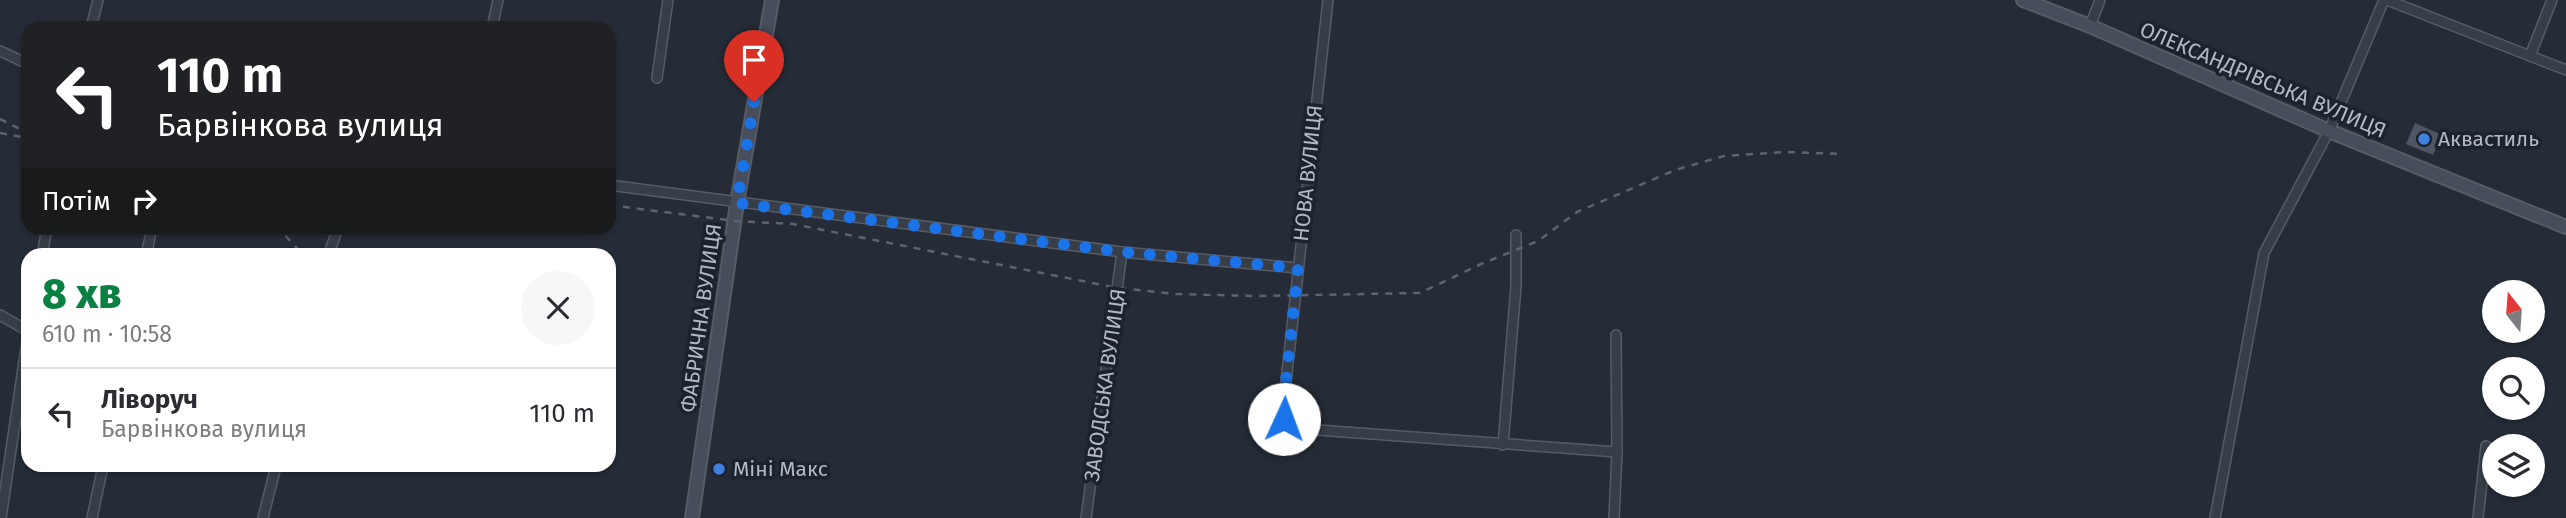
<!DOCTYPE html>
<html lang="uk">
<meta charset="utf-8">
<style>
body{margin:0;font-family:"Fira Sans",sans-serif;background:#f7f7f7;color:#2b2b33;height:100vh;display:flex;flex-direction:column;font-size:26px;white-space:nowrap}
*{box-sizing:border-box;margin:0}
p{font-size:23px;color:#7c7c81}
.icon{flex:none;width:38px;height:38px;fill:none;stroke:currentColor;stroke-width:2;stroke-linecap:round;stroke-linejoin:round}
.map{position:relative;flex:1;overflow:hidden}
.drawer{position:absolute;left:21px;top:248px;width:595px;height:224px;display:flex;flex-direction:column;background:#fff;border-radius:21px;box-shadow:0 2px 5px #0004}
.drawer>*{flex:none}
.top-card{position:absolute;left:21px;top:21px;width:595px;height:214px;border-radius:21px;box-shadow:0 2px 5px #0004;background:#202124;color:#fff;overflow:hidden}
.needle{width:46px;rotate:343deg}
.fabs{position:absolute;left:2482px;top:280px;display:grid;gap:14px}
.fabs a{display:grid;place-items:center;width:63px;height:63px;border-radius:50%;background:#fff;box-shadow:0 2px 5px #0004;font-size:35px}
.pin{position:absolute;display:grid;place-items:center;width:60px;height:60px;color:#fff;margin:-72px -30px;border-radius:50% 50% 50% 0;rotate:-45deg;box-shadow:0 0 7px #0007}
.pin .icon{rotate:45deg}
.me{position:absolute;width:77px;margin:-38px;rotate:2deg;stroke-linejoin:round;filter:drop-shadow(0 0 5px #0008)}
.turn{display:flex;align-items:center;gap:24px;height:147px;padding:0 21px;font-size:32px}
.turn .icon{width:91px;height:91px;stroke-width:2.5}
.turn b{display:block;font-size:49px;line-height:60px}
.then{display:flex;align-items:center;height:66px;padding:0 21px;background:#0003;gap:14px;font-size:26px}
.round{display:grid;place-items:center;flex:none;width:74px;height:74px;border-radius:37px;background:#f7f7f7}
.overview{display:flex;align-items:center;justify-content:space-between;height:119px;padding:0 21px}
h1{font-size:42px;font-weight:800;line-height:52px;color:#0b8043}
ul{padding:0;list-style:none}
li{display:flex;align-items:center;gap:21px;height:91px;padding:0 21px;border-top:2px solid #e1e1e2}
li div{flex:1}
li b{display:block;font-size:26px}
li em{font-style:normal}
.map>svg:first-child{display:block}
</style>
<div class="map">
<svg width="2566" height="518" viewBox="0 0 2566 518">
<rect width="100%" height="100%" fill="#252c37"/>
<polygon fill="#4d5662" points="2415,123 2442,135 2433,155 2406,144"/>
<g fill="none" stroke-linecap="round" stroke-linejoin="round">
<defs>
<g id="street">
<polyline points="1328,0 1283,409 1285,419 1290,428 1617,452"/>
<polyline points="2387,0 2566,70"/>
<polyline points="2090,26 2100,0"/>
<polyline points="91,28 98,0"/>
<polyline points="492,28 498,0"/>
<polyline points="0,51 28,64"/>
<polyline points="2530,56 2552,0"/>
<polyline points="657,78 668,0"/>
<polyline points="609,185 1122,252 1298,268"/>
<polyline points="42,256 47,228"/>
<polyline points="146,256 152,228"/>
<polyline points="328,256 338,228"/>
<polyline points="0,315 28,331"/>
<polyline points="1503,445 1516,286 1516,235"/>
<polyline points="1,518 28,334"/>
<polyline points="92,518 103,466"/>
<polyline points="263,518 276,466"/>
<polyline points="1086,518 1122,252"/>
<polyline points="1614,518 1617,452 1616,335"/>
<polyline points="2215,518 2264,253 2329,131 2384,0"/>
<polyline points="2478,518 2486,446"/>
</g>
<g id="secondary">
<polyline points="2023,0 2090,26 2329,131 2566,227"/>
<polyline points="692,518 737,203 772,0"/>
</g>
</defs>
<use href="#street" stroke="#565c66" stroke-width="12"/>
<use href="#secondary" stroke="#565c66" stroke-width="16"/>
<use href="#street" stroke="#383e48" stroke-width="9"/>
<use href="#secondary" stroke="#474d5a" stroke-width="12"/>
<g stroke="#5d6470" stroke-width="2.5" stroke-dasharray="7 7" stroke-linecap="butt">
<polyline points="0,119 28,133"/>
<polyline points="0,133 27,138"/>
<polyline points="609,205 735,221 793,224 1118,288 1176,294 1253,296 1420,293 1481,264 1538,241 1577,212 1675,170 1724,156 1785,152 1841,154"/>
<polyline points="274,228 283,233 304,256"/>
</g>
</g>
<g fill="none" stroke-linecap="round" stroke-linejoin="round">
<polyline stroke="#1a73e8" stroke-width="12" stroke-dasharray="0 21.6" points="754,102 737,203 1122,252 1298,268 1283,409 1284,419"/>
</g>
<g fill="#3f7fe0" stroke="#1d232d" stroke-width="2.5">
<circle cx="2424" cy="139" r="7"/>
<circle cx="719" cy="469" r="7"/>
</g>
<g text-anchor="middle" stroke-width="7" stroke-linejoin="round" paint-order="stroke">
<g font-size="21" fill="#b3b9c4" stroke="#1d232d">
<text transform="translate(2263 80) rotate(23)" y="7">ОЛЕКСАНДРІВСЬКА ВУЛИЦЯ</text>
<text transform="translate(1308 173) rotate(-84)" y="7">НОВА ВУЛИЦЯ</text>
<text transform="translate(701 318) rotate(-82)" y="7">ФАБРИЧНА ВУЛИЦЯ</text>
<text transform="translate(1105 385) rotate(-82)" y="7">ЗАВОДСЬКА ВУЛИЦЯ</text>
</g>
<g font-size="21" fill="#b3b9c4" stroke="#1d232d" text-anchor="start">
<text x="2438" y="146">Аквастиль</text>
<text x="733" y="476">Міні Макс</text>
</g>
</g>
</svg>
<div class="fabs">
<a><svg class="needle" viewBox="-14 -14 28 28"><path d="M0-13l5 13h-10z" fill="#e53935"/><path d="M0 13l5-13h-10z" fill="#7c7c81"/></svg></a>
<a><svg class="icon" aria-label="search" viewBox="0 0 24 24"><circle cx="10" cy="10" r="6"/><path d="M15 15l6 6"/></svg></a>
<a><svg class="icon" aria-label="layers" viewBox="0 0 24 24"><path d="M12 4l9 5-9 5-9-5zM3 14l9 5 9-5"/></svg></a>
</div>
<div class="pin" style="left:754px;top:102px;background:#d93025"><svg class="icon" aria-label="arrive" viewBox="0 0 24 24"><path d="M6 21V4h12l-3 4 3 4H6"/></svg></div>
<svg class="me" style="left:1284px;top:419px" viewBox="-20 -20 40 40"><circle r="19" fill="#fff"/><path d="M0-13L10 11 0 6-10 11z" fill="#1a73e8"/></svg>
<div class="top-card">
<div class="turn"><svg class="icon" aria-label="left" viewBox="0 0 24 24"><path d="M17 20v-9H6M10 6l-5 5 5 5"/></svg><div><b>110 m</b>Барвінкова вулиця</div></div>
<div class="then">Потім<svg class="icon" aria-label="right" viewBox="0 0 24 24"><path d="M7 20v-9h11M14 6l5 5-5 5"/></svg></div>
</div>
<section class="drawer">
<div class="overview"><div><h1>8 хв</h1><p>610 m · 10:58</p></div><a class="round"><svg class="icon" aria-label="close" viewBox="0 0 24 24"><path d="M6 6l12 12M18 6L6 18"/></svg></a></div>
<ul>
<li><svg class="icon" aria-label="left" viewBox="0 0 24 24"><path d="M17 20v-9H6M10 6l-5 5 5 5"/></svg><div><b>Ліворуч</b><p>Барвінкова вулиця</p></div><em>110 m</em></li>
</ul>
</section>
</div>
